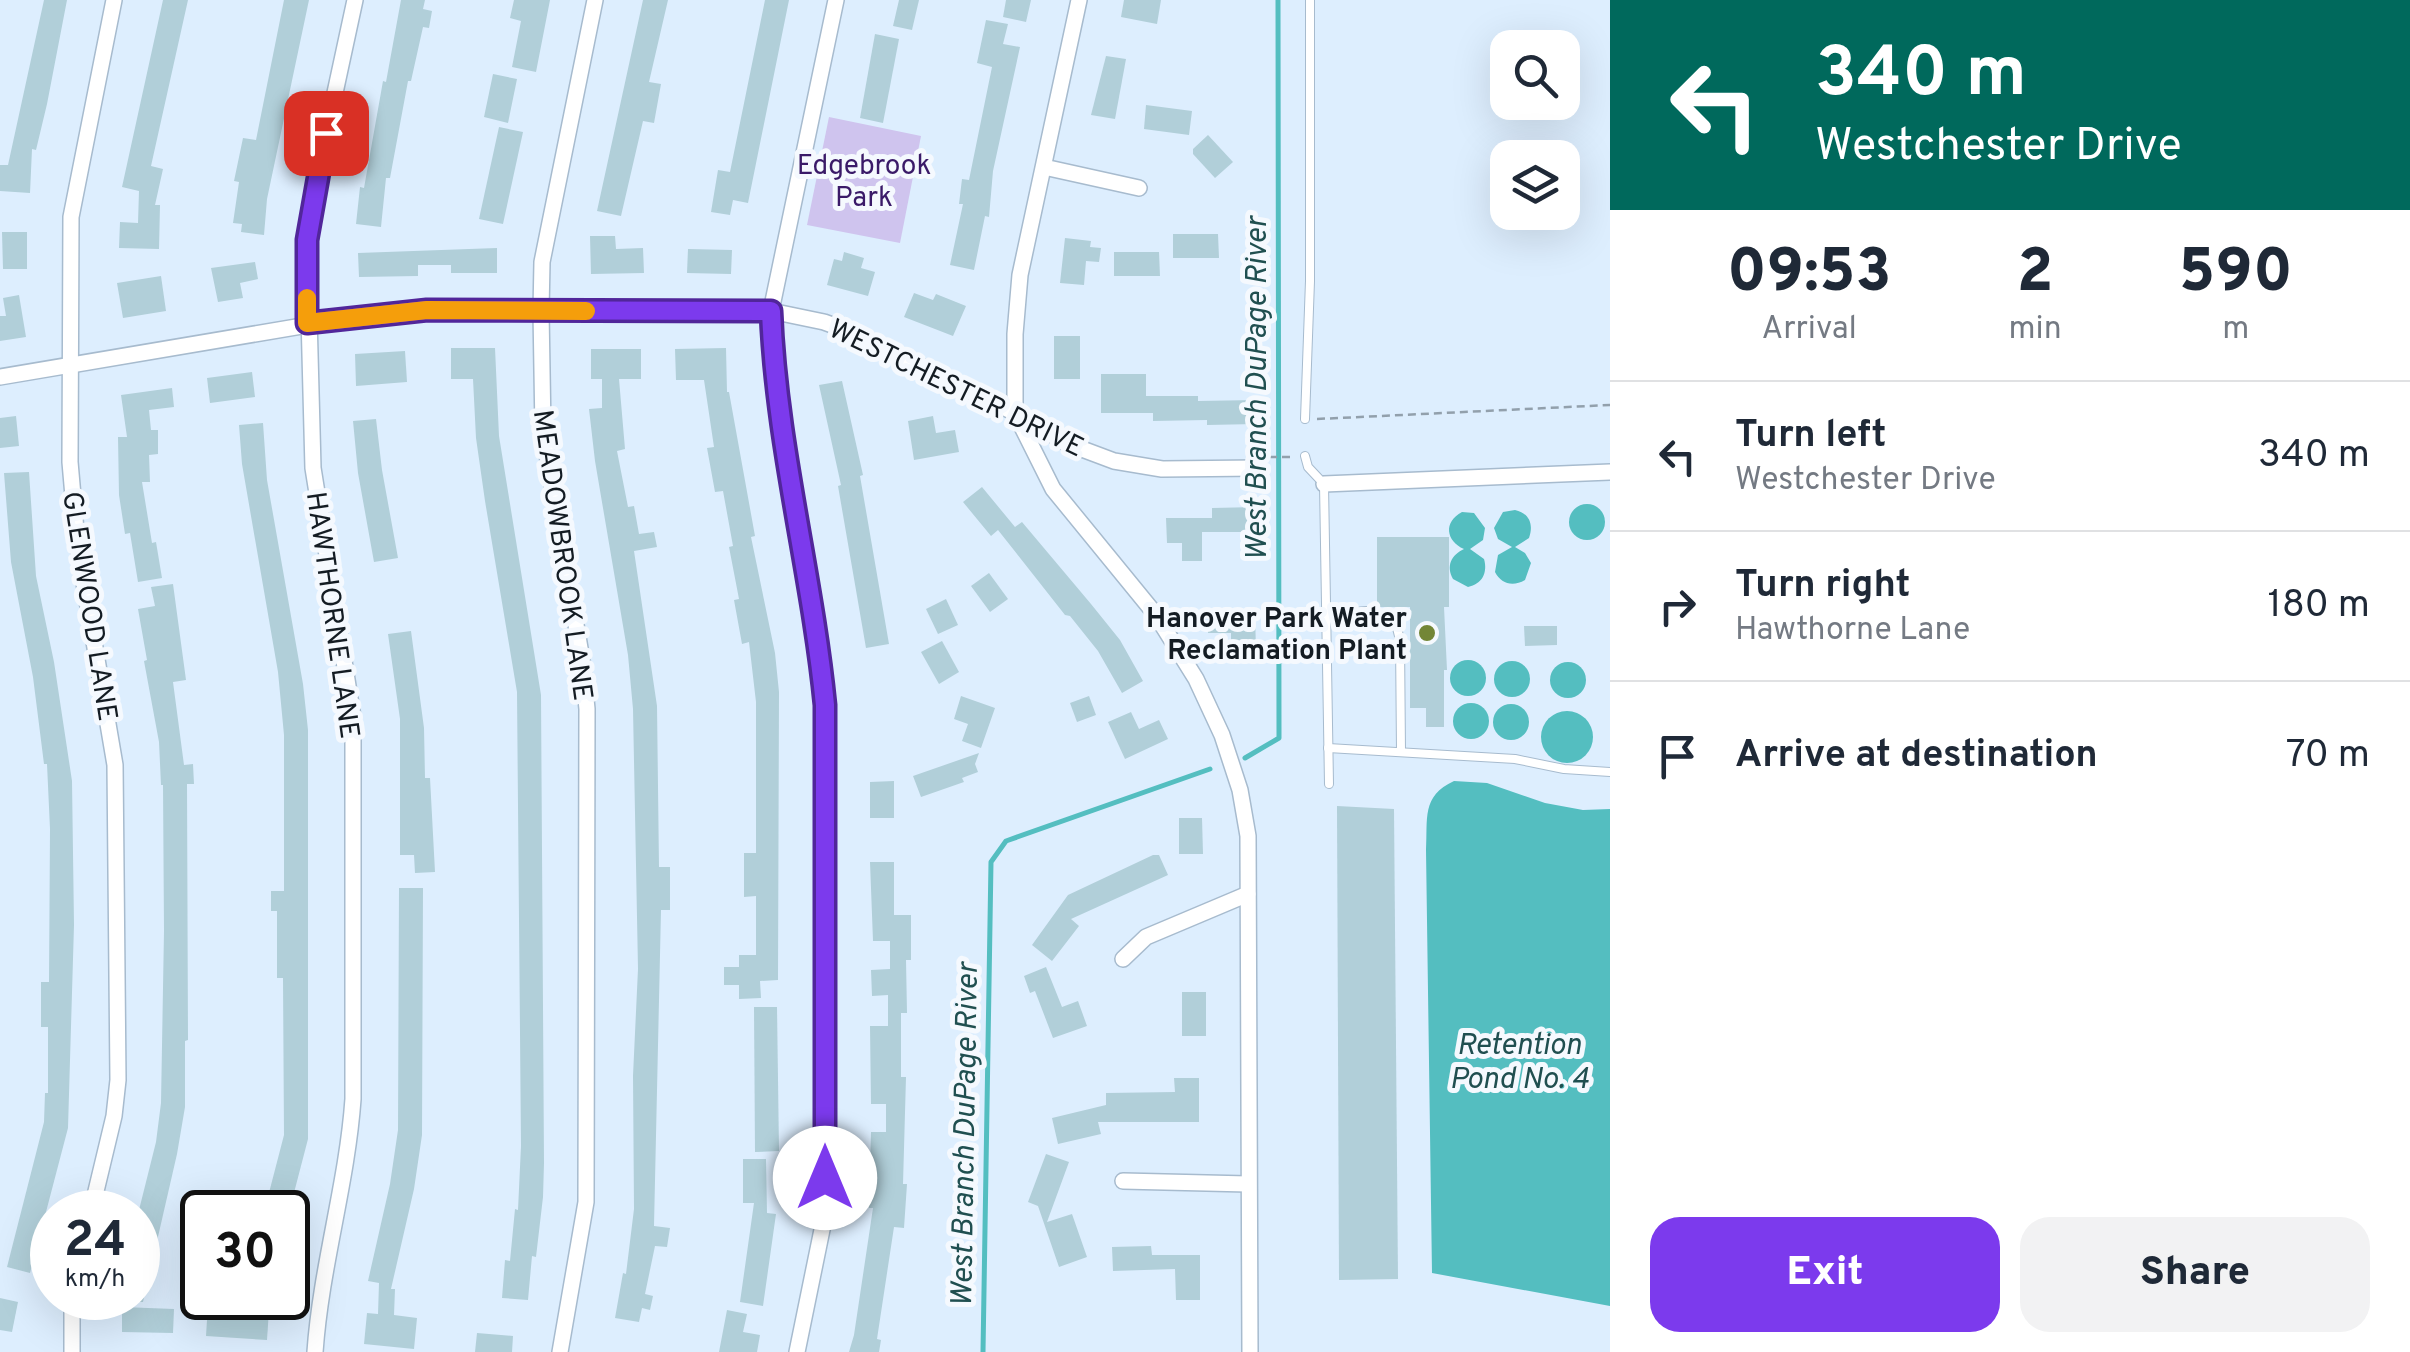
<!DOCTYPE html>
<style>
body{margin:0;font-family:Overpass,sans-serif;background:#f2f2f3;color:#1f2937;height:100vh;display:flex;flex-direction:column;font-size:38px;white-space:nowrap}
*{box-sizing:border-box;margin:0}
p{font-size:32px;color:#747a83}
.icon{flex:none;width:55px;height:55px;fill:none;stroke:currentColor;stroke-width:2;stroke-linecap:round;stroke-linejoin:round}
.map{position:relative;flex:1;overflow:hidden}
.panel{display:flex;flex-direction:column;background:#fff;width:800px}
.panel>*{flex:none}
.top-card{background:#00695c;color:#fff;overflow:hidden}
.fabs{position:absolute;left:1490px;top:30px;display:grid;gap:20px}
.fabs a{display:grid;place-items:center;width:90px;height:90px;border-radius:20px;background:#fff;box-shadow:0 10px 40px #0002;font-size:50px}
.speed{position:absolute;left:30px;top:1190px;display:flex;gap:20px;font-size:50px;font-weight:700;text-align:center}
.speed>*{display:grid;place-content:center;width:130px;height:130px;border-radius:50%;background:#fff;box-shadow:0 10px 40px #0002;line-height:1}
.speed small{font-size:25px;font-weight:400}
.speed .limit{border:5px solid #111;border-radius:15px;background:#fff;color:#111}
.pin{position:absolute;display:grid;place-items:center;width:85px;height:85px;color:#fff;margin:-42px;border-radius:20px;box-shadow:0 5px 15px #0006}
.me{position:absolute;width:110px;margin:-55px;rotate:0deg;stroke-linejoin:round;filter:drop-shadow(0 0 8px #0008)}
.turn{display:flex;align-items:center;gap:35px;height:210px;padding:0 40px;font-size:45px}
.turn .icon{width:130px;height:130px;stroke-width:2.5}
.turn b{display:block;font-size:70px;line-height:85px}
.eta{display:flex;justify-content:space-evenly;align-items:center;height:170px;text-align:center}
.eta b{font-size:60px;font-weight:800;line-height:70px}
.action{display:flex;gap:20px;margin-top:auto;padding:20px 40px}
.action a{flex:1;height:115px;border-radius:30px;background:#7c3aed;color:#fff;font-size:40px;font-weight:800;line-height:115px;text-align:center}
.action a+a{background:#f2f2f3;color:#1f2937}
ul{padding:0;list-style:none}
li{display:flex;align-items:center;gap:30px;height:150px;padding:0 40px;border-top:2px solid #e0e1e3}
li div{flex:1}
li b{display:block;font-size:38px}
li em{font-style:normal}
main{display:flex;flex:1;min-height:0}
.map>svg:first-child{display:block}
</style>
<main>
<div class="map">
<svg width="1610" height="1352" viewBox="0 0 1610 1352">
<rect width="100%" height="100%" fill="#ddeefe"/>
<polygon fill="#cfc4ee" points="829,117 921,136 900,243 807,225"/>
<g fill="#54bec0">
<circle cx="1587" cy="522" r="18"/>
<path d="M 1515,510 C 1529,513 1534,524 1529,538 L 1515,547 L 1525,553 L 1531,563 L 1525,580 C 1513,587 1501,584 1495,572 L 1498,555 L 1512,547 L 1498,539 L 1494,528 L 1503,512 Z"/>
<path d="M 1462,512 L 1474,513 L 1485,528 L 1483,540 L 1470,549 L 1484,559 C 1488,573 1482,584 1468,587 L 1453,579 C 1446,566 1451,555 1464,549 C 1446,541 1443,522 1462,512 Z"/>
<circle cx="1468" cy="678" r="18"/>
<circle cx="1512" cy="679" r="18"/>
<circle cx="1568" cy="680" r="18"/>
<circle cx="1471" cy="721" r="18"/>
<circle cx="1511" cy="722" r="18"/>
<circle cx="1567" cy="737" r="26"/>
<path d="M 1454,781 L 1487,783 L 1545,803 L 1583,810 L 1610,809 L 1610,1306 L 1432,1273 L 1426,850 C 1428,819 1421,796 1454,781 Z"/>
</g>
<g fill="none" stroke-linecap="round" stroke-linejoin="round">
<g stroke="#54bec0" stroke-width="5">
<polyline points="1245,758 1279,738 1278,0"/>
<polyline points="983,1352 991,862 1006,841 1210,769"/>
</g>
</g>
<g fill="#b1cfd9">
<polygon points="44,0 67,0 47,104 36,150 32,149 30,193 0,191 0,165 8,165"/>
<polygon points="163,0 188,0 151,166 163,169 155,205 160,205 159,249 119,248 120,222 138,223 139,191 122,187"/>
<polygon points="284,0 309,0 267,199 264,235 241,232 242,224 233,223 239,182 234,181 243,138 256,140"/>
<polygon points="401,0 425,0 423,9 432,11 429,28 423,27 411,81 408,81 390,178 386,178 381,227 356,224 360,187 364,188 383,81 386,82"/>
<polygon points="514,0 550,0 536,72 512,67 521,21 510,18"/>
<polygon points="643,0 668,0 649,82 661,84 654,123 643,121 621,216 597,211"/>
<polygon points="765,0 789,0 748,203 733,200 730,215 711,212 718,170 730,172"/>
<polygon points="899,0 919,0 912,30 893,26"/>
<polygon points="1006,0 1031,0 1026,22 1003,17"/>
<polygon points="1124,0 1161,0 1157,24 1121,17"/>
<polygon points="986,20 1008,24 1003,44 1020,47 993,171 989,217 985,216 974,270 950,265 963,204 959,204 962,179 969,180 992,67 977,63"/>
<polygon points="875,34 899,39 883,123 860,118"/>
<polygon points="1106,56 1126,59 1115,119 1091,115"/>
<polygon points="493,74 517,79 508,123 484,117"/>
<polygon points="1146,105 1192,111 1189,135 1144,129"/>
<polygon points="499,127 523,132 503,224 479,219"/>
<polygon points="1208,135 1233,162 1215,178 1193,154 1193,149"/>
<polygon points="2,232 27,232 27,269 3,269"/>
<polygon points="1173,234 1218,234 1219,258 1173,258"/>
<polygon points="590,236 615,236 616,249 643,248 644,273 591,274"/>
<polygon points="1065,238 1091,241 1090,247 1101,248 1099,262 1086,261 1084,285 1060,283"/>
<polygon points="497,248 497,273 451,273 451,265 418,265 418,276 359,277 358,253"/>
<polygon points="688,249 732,250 731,274 687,273"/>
<polygon points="844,252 864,258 861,268 875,272 868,296 827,285 834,259 842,261"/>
<polygon points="1114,252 1159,252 1160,276 1114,276"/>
<polygon points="255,262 258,279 240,283 243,298 218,302 211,268"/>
<polygon points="161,276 166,311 123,318 117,283"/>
<polygon points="914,293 933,300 936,294 966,306 953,336 904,317"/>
<polygon points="19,295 26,337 0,341 0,316 6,316 3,298"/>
<rect x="1054" y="336" width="26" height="43"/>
<polygon points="451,348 495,348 499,436 541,695 544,1163 543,1197 536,1257 532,1256 528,1300 502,1298 505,1260 510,1261 515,1209 518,1210 521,1146 517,692 485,501 476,438 473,379 451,379"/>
<polygon points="726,348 727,392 729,392 755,536 751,537 775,653 779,692 778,980 760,981 761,998 739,999 739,985 724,985 724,967 739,967 739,955 756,955 756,896 744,897 744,853 756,853 756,702 749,642 742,644 734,600 739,599 729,547 733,546 723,491 715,492 707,448 714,447 704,380 676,380 675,349"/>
<polygon points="591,349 641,349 641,379 619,379 625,449 617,451 628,507 634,506 639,534 654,532 657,547 634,551 657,706 659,867 670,867 670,910 661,910 654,1226 670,1228 667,1247 655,1246 645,1294 653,1296 650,1310 642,1308 639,1322 615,1318 623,1273 626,1274 634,1209 633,1076 638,969 633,709 628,655 595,461 589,409 602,408 602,379 591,379"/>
<polygon points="405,351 407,382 356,386 355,354"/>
<polygon points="252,372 255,397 210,403 207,378"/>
<polygon points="1101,374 1146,374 1146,396 1198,396 1198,401 1256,400 1256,424 1207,425 1207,420 1153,421 1153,413 1101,413"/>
<polygon points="842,381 863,475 860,476 889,644 866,648 838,486 841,485 819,385"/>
<polygon points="172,388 174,407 149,410 151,430 158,430 158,454 149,455 150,482 142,482 152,543 156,542 162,578 138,582 130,533 125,534 119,495 118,437 127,437 121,395"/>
<polygon points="16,416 19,446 0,448 0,418"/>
<polygon points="933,416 936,433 955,430 959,452 914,460 908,421"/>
<polygon points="376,419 382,470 398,558 374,562 358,473 353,421"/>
<polygon points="263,423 267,480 303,684 308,730 308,1139 289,1212 264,1212 284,1135 283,978 277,978 277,911 271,911 271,891 284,891 284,735 278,672 242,464 239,425"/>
<polygon points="29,472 36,576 54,662 72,781 74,925 68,1128 30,1273 7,1267 44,1122 45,1093 48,1093 48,1027 41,1027 41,982 49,982 50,829 47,764 44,764 33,677 11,562 4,473"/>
<polygon points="982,487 1015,527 1022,522 1091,604 1120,640 1143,681 1122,693 1098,651 1070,616 1065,615 998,530 991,536 963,502"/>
<polygon points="1257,507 1258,532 1202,532 1202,561 1182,561 1182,543 1167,543 1166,518 1212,518 1212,508"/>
<polygon points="1377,537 1449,537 1449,607 1444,607 1447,670 1444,670 1444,727 1426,727 1426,708 1410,708 1410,607 1377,607"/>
<polygon points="989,573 1008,599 990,612 971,586"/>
<polygon points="173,584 186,680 173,682 184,765 193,764 194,784 187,784 188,1040 185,1041 185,1107 177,1154 143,1302 138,1302 138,1214 156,1142 161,1103 164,931 163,785 161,785 159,742 144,661 147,660 138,609 155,606 151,587"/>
<polygon points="946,599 958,625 938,634 926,609"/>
<polygon points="1208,611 1255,611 1256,652 1231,652 1231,633 1208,633"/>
<polygon points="1524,626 1557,626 1557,645 1525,646"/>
<polygon points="411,631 424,728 425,778 430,778 435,872 415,873 414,855 400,855 400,719 388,634"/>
<polygon points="942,641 959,672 939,684 921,652"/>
<polygon points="961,696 995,708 981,748 962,741 968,724 954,719"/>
<polygon points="1089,696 1096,715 1077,722 1070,703"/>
<polygon points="1131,712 1139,729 1159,720 1168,739 1125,759 1108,722"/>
<polygon points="979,753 975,764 978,772 962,778 964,782 921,797 913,776"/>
<polygon points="894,781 894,818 870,818 870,782"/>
<polygon points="1337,806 1394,809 1398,1279 1339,1280"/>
<polygon points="1179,818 1202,818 1203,854 1179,854"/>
<polygon points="1153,855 1159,855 1168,875 1071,919 1079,926 1052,961 1032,945 1068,895"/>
<polygon points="870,862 894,862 894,915 911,915 911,960 906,960 907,1013 901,1013 901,1077 906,1077 903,1184 907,1184 904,1228 894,1227 877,1339 881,1340 879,1352 849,1352 854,1335 873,1208 869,1208 871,1132 886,1132 886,1104 871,1104 870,1026 888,1026 888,995 872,996 871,970 890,969 890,941 873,941"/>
<polygon points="399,888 423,888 422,1135 414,1189 391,1289 395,1289 394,1315 417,1318 414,1349 364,1344 367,1313 378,1314 379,1283 368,1281 390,1184 398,1130"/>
<polygon points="1046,967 1062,1007 1078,1001 1087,1026 1053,1038 1035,991 1030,993 1024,976"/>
<rect x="1182" y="992" width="24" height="44"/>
<polygon points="754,1007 777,1007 779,1151 755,1152"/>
<polygon points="1174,1078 1199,1078 1199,1122 1098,1122 1101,1134 1058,1144 1052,1118 1106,1105 1106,1093 1175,1092"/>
<polygon points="1046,1154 1069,1162 1047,1222 1072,1214 1087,1257 1059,1267 1038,1206 1028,1202"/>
<polygon points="743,1159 766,1159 767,1213 776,1214 763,1306 740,1302 754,1203 743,1203"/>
<polygon points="1151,1246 1152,1255 1200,1255 1200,1300 1176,1300 1175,1269 1113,1271 1112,1247"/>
<polygon points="0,1298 18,1302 12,1332 0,1330"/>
<polygon points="208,1305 269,1310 267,1340 206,1336"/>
<polygon points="122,1307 174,1309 173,1333 122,1332"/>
<polygon points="727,1310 747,1314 743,1332 760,1335 757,1352 719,1352"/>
<polygon points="477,1333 513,1336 512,1352 475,1352"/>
</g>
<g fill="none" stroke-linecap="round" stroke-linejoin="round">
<defs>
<g id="service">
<polyline points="1305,419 1310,281 1310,0"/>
<polyline points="1305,456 1308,467 1324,484 1329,784"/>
<polyline points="1326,614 1367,611 1396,624 1400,640 1401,752"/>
<polyline points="1328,748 1515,759 1564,769 1610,772"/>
</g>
<g id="minor">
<polyline points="1079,0 1020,275 1015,334 1015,413 1053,489 1156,615 1196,679 1222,735 1240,790 1248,836 1250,1352"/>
<polyline points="1044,167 1139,188"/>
<polyline points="0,377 367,315 427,310 771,311 824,322 857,334 1015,413 1066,443 1114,461 1162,469 1258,468"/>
<polyline points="1324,484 1610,472"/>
<polyline points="1123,959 1146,937 1248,894"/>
<polyline points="1123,1181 1248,1184"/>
<polyline points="91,1212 114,1116 118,1080 115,765 77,542 70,462 71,217 114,0"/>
<polyline points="72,1298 72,1352"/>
<path d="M 315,1352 C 321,1266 347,1184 353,1099 L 353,717 L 313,468 L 307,240 L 311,204 L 355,0"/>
<polyline points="560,1352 586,1202 587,709 582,660 543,431 541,311 542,262 595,0"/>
<polyline points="797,1352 825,1215 825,705 821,659 776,399 771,311 836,0"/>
</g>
</defs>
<use href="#service" stroke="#a7bbce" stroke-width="10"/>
<use href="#minor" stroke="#a7bbce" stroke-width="18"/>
<g stroke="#92a0ac" stroke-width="2.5" stroke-dasharray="8 5" stroke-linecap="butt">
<polyline points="1317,419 1610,405"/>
<polyline points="1269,457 1291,457"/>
</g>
<use href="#service" stroke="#fff" stroke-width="8"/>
<use href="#minor" stroke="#fff" stroke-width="15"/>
</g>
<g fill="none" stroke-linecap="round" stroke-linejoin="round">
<defs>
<path id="route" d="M 326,133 L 307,240 L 307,323 L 427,310 L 771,311 C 776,444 812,573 825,705 L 825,1178"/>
</defs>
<use href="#route" stroke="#51269a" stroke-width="25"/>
<use href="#route" stroke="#7c3aed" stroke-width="18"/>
<polyline stroke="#f59e0b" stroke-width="18" points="307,298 307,323 427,310 586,311"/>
</g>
<circle fill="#738636" stroke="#f5f9fe" stroke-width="4" cx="1427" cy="633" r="10"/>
<g text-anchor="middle" stroke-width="10" stroke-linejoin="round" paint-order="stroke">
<g font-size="28" fill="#3a1a68" stroke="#f5f9fe">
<text x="864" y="174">Edgebrook<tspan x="864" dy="32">Park</tspan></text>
</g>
<g font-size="28" fill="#141c23" stroke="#f5f9fe">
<text transform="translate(957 387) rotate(26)" y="10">WESTCHESTER DRIVE</text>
<text transform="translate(564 555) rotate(82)" y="10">MEADOWBROOK LANE</text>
<text transform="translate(91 606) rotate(81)" y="10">GLENWOOD LANE</text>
<text transform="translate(334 615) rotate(82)" y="10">HAWTHORNE LANE</text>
</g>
<g font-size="28" font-weight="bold" fill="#141c23" stroke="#f5f9fe" text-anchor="end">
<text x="1407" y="627">Hanover Park Water<tspan x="1407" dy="32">Reclamation Plant</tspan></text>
</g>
<g font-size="30" font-style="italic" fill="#204f50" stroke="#f5f9fe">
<text transform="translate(1256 389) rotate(-90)" y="10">West Branch DuPage River</text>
<text x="1519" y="1054">Retention<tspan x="1519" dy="34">Pond No. 4</tspan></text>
<text transform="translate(964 1135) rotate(-89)" y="10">West Branch DuPage River</text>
</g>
</g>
</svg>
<div class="fabs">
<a><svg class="icon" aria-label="search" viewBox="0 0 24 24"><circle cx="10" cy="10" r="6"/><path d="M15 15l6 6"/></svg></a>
<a><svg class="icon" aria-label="layers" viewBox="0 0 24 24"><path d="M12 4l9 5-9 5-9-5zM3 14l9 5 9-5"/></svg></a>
</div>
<div class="speed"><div>24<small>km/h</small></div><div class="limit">30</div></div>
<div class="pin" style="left:326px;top:133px;background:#d93025"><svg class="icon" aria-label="arrive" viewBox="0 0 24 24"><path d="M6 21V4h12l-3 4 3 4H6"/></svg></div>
<svg class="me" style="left:825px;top:1178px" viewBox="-20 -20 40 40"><circle r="19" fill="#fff"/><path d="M0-13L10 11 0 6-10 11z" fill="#7c3aed"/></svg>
</div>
<section class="panel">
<div class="top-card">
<div class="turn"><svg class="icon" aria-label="left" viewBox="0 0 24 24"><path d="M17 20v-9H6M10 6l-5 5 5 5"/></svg><div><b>340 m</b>Westchester Drive</div></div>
</div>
<div class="eta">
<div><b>09:53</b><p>Arrival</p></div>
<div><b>2</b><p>min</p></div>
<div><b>590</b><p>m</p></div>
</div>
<ul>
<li><svg class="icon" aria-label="left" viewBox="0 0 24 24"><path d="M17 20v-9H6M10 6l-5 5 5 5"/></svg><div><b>Turn left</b><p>Westchester Drive</p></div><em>340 m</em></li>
<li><svg class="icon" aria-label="right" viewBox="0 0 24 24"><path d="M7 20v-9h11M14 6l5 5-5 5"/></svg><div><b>Turn right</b><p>Hawthorne Lane</p></div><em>180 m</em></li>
<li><svg class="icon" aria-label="arrive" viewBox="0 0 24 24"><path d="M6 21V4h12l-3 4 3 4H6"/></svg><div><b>Arrive at destination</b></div><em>70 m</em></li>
</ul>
<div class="action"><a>Exit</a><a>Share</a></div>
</section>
</main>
